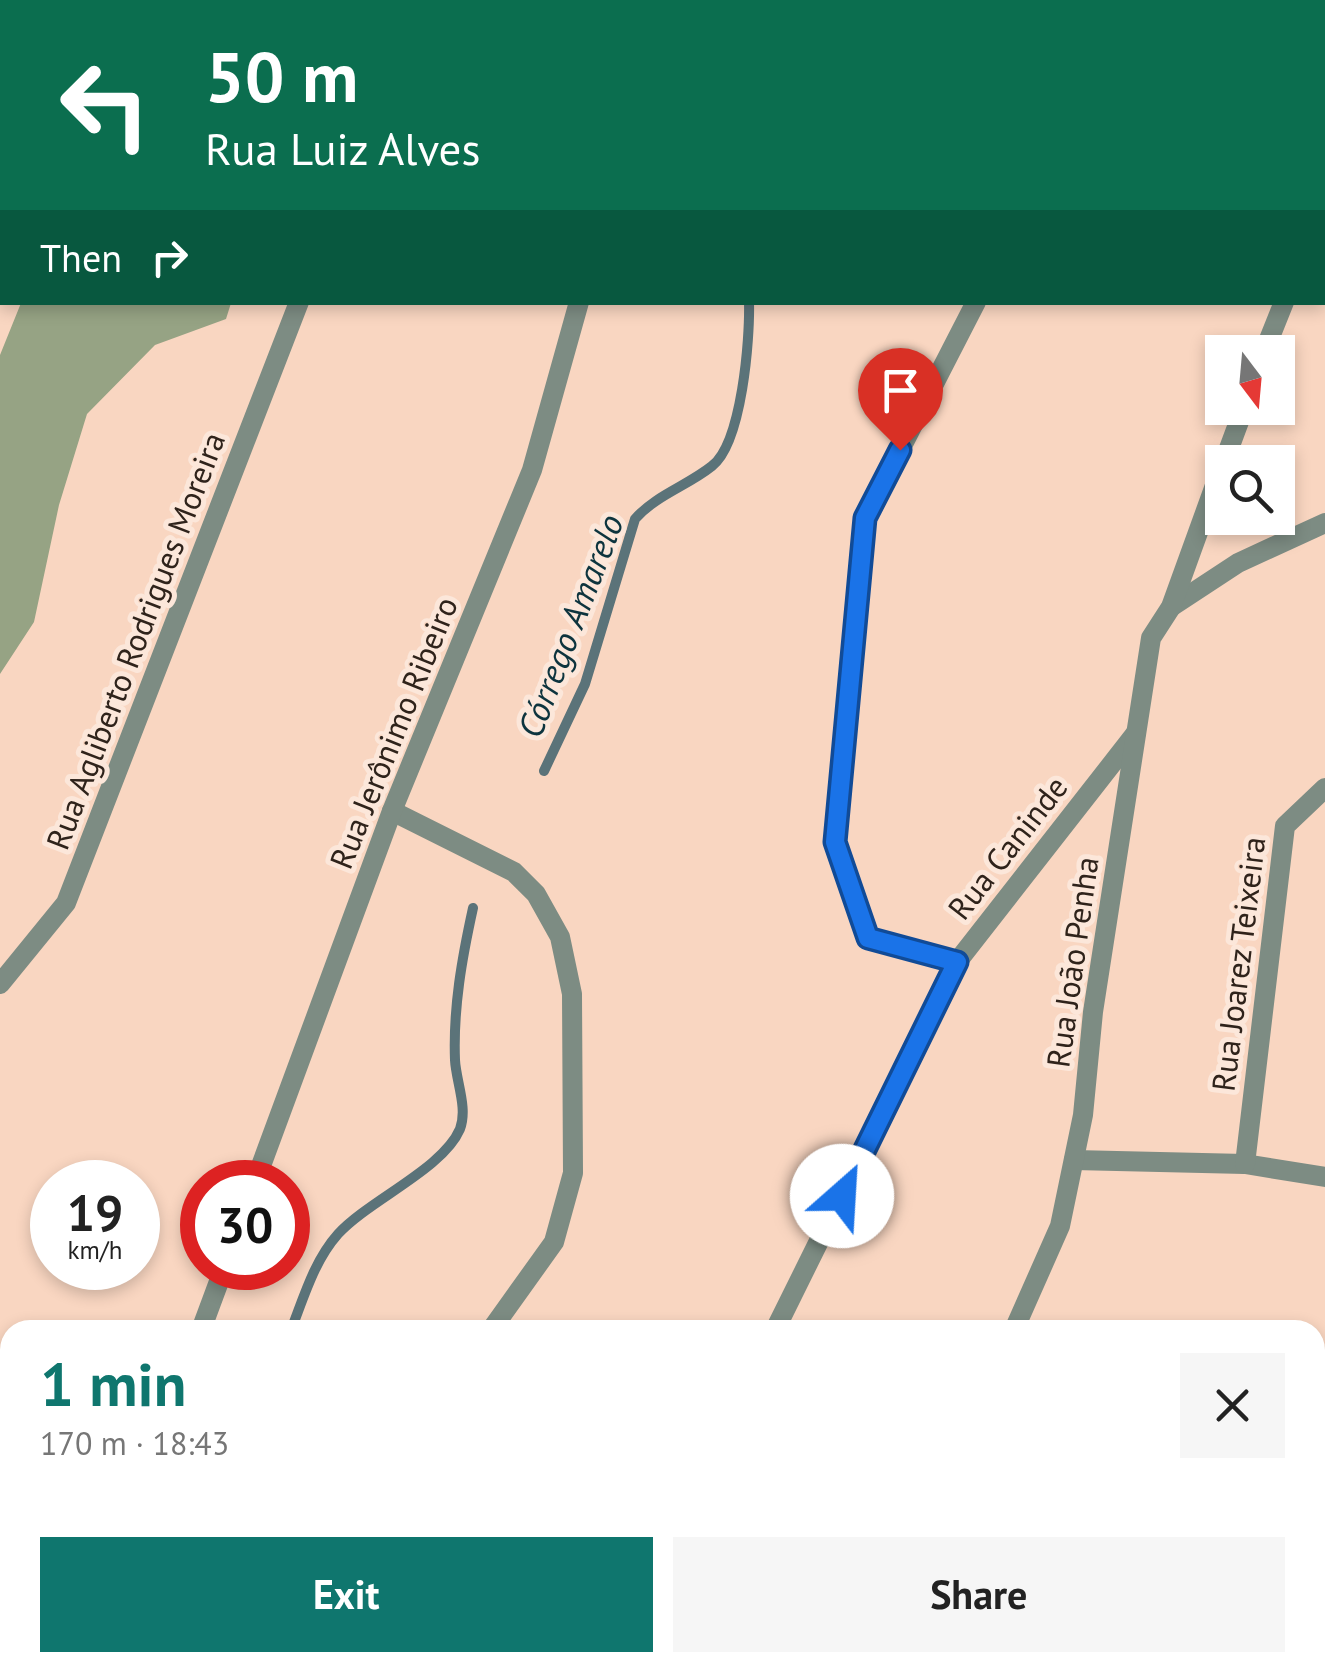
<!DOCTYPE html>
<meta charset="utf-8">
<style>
body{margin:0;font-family:"PT Sans",sans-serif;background:#f6f6f6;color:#222;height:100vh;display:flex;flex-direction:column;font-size:38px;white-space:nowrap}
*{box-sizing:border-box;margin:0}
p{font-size:32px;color:#767676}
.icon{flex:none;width:55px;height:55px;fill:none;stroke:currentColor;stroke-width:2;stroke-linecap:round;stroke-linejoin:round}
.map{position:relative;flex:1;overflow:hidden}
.drawer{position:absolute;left:0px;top:1320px;width:1325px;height:352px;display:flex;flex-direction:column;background:#fff;border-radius:30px 30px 0 0;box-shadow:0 5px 15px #0003}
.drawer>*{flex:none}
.guide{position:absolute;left:0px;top:0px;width:1325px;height:305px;box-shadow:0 5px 15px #0003;background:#0b6e4f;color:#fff;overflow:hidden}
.needle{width:65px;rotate:164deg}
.controls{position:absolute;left:1205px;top:335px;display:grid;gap:20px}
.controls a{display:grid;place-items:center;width:90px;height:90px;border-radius:0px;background:#fff;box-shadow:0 5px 15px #0003;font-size:50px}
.speed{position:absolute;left:30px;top:1160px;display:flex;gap:20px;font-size:50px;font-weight:700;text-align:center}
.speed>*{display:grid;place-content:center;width:130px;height:130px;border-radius:50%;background:#fff;box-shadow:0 5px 15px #0003;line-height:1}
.speed small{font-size:25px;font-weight:400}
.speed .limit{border:15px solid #d22;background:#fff;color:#111}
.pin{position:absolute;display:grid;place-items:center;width:85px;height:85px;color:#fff;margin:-102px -42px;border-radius:50% 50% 50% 0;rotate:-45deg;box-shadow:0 0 10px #0007}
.pin .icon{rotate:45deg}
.me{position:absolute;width:110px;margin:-55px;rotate:26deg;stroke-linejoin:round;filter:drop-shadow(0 0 8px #0008)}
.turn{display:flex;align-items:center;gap:35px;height:210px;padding:0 40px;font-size:45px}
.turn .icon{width:130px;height:130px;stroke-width:2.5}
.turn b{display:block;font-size:70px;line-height:85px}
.then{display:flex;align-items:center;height:95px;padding:0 40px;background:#0003;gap:20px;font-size:38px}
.round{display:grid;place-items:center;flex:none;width:105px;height:105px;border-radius:0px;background:#f6f6f6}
.head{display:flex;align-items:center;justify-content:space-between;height:170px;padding:0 40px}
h1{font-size:60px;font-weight:600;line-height:75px;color:#0f766e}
.primary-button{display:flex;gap:20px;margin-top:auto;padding:20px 40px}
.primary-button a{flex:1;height:115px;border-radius:0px;background:#0f766e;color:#fff;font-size:40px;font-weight:600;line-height:115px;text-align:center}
.primary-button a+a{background:#f6f6f6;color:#222}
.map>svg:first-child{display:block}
</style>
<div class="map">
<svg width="1325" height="1672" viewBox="0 0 1325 1672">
<rect width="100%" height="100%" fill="#f9d6c1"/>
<polygon fill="#96a384" points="21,303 231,303 226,319 155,345 87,414 59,505 34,622 0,674 0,355"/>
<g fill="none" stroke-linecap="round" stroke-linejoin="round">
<g stroke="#5b7379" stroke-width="10">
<polyline points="758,2 759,0"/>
<path d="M 544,771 L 585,684 L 635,519 C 656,495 687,486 712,466 C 742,443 750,339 749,302"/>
<path d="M 291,1330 C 304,1297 314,1261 338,1234 C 369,1200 443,1169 460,1129 C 468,1108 456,1081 455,1060 C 453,1008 462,958 473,908"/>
<polyline points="168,1672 174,1662"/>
</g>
<g stroke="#7d8c83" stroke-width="12">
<polyline points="6,0 14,2"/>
<polyline points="65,2 66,0"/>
<polyline points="0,210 2,202"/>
</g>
<g stroke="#7d8c83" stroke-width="20">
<polyline points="361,2 361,0"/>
<polyline points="847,2 848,0"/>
<polyline points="1209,2 1211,0"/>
<polyline points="1322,210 1325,204"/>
<polyline points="1264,352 1284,302"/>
<polyline points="1224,462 1244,408"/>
<polyline points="1171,607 1238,563 1325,523"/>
<polyline points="392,811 514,872 536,894 560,937 572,994 573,1173 554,1242 491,1330"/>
<polyline points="957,962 868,937 835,841 865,518 976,302"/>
<polyline points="0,984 66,903 299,302"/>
<polyline points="1074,1160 1245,1164 1325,1177"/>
<polyline points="1245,1164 1285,826 1325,788"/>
<polyline points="775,1330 957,962 1136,733"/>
<polyline points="1014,1330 1060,1226 1083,1115 1093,1012 1151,638 1171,607 1222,466"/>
<polyline points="1315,1430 1325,1423"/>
<polyline points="988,1662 1011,1672"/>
<polyline points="270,1672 276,1662"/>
<polyline points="587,1672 592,1662"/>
<polyline points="749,1672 761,1662"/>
<polyline points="804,1672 809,1662"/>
</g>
<g stroke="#7d8c83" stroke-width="20">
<polyline points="668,2 669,0"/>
<polyline points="255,1182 392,811 532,470 579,302"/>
<polyline points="201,1330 224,1268"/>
<polyline points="15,1672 26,1662"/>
</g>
</g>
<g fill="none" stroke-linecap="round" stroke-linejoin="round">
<defs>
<polyline id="route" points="842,1196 957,962 868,938 835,842 865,518 900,450"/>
</defs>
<use href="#route" stroke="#114b97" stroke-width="25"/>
<use href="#route" stroke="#1a73e8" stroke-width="18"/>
</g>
<g text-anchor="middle" stroke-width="10" stroke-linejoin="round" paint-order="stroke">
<g font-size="32" fill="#2f231b" stroke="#fce7da">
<text transform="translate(136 641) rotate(-69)" y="11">Rua Agliberto Rodrigues Moreira</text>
<text transform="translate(394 733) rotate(-68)" y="11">Rua Jerônimo Ribeiro</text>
<text transform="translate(1008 848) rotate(-52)" y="11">Rua Caninde</text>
<text transform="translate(1073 962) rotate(-82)" y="11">Rua João Penha</text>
<text transform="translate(1239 964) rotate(-83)" y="11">Rua Joarez Teixeira</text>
</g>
<g font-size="35" font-style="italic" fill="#0d343e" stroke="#fce7da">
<text transform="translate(571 626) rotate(-69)" y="12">Córrego Amarelo</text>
</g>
</g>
</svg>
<div class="controls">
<a><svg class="needle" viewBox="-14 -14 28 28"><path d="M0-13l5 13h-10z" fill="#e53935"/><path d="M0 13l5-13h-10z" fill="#767676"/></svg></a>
<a><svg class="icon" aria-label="search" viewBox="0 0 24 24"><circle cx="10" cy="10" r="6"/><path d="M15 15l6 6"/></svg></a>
</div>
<div class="speed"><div>19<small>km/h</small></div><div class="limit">30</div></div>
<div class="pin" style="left:900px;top:450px;background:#d93025"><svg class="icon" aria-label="arrive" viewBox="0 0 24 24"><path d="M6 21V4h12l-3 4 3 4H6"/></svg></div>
<svg class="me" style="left:842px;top:1196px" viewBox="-20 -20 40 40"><circle r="19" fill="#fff"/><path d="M0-13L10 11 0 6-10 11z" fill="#1a73e8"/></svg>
<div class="guide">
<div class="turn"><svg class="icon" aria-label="left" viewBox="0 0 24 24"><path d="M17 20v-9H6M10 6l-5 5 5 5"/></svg><div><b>50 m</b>Rua Luiz Alves</div></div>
<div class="then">Then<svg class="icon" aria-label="right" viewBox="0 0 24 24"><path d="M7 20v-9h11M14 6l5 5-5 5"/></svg></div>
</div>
<section class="drawer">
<div class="head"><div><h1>1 min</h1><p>170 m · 18:43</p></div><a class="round"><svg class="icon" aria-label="close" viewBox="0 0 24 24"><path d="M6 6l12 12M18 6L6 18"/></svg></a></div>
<div class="primary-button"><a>Exit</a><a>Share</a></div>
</section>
</div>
